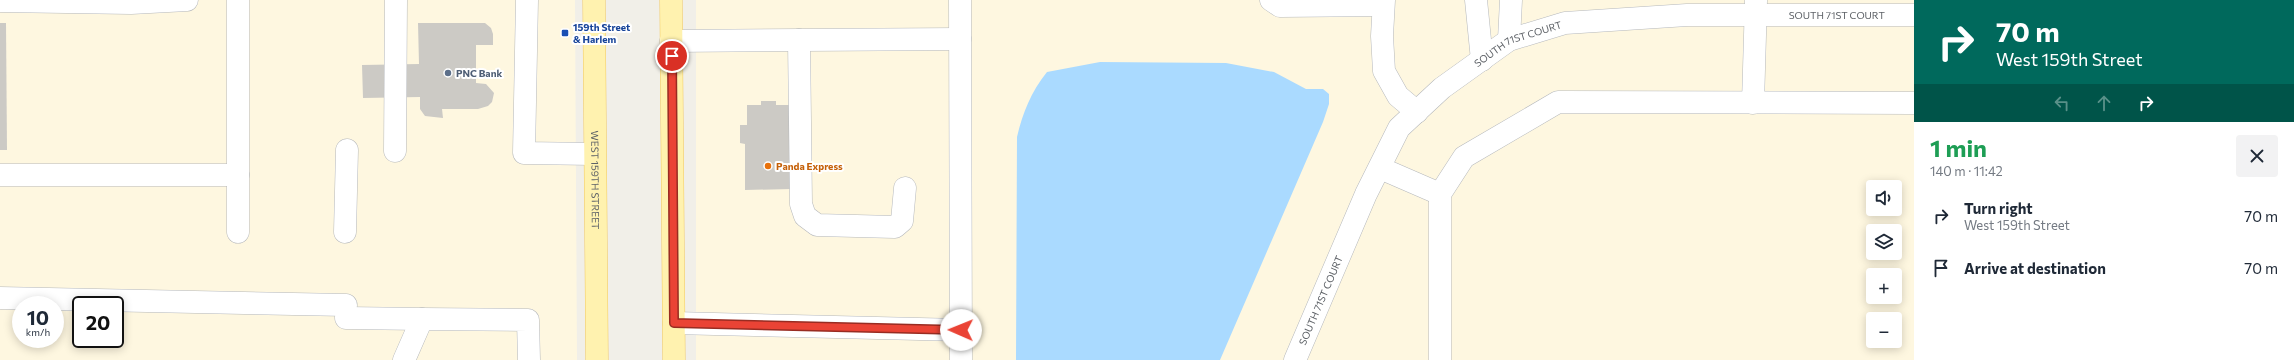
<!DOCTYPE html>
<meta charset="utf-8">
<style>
body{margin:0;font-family:Commissioner,sans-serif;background:#f2f2f3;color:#1f2937;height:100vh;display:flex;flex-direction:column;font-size:15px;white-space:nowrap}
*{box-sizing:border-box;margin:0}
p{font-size:13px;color:#747a83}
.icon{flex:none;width:22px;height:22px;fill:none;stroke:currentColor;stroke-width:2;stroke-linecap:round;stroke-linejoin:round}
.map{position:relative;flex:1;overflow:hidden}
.drawer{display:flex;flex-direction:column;background:#fff;width:380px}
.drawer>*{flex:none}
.hud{background:#00695c;color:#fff;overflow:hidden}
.buttons{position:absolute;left:1866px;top:180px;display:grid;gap:8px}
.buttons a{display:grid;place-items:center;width:36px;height:36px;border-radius:4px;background:#fff;box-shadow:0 2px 10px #0003;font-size:20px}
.speed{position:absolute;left:12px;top:296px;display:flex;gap:8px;font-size:20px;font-weight:700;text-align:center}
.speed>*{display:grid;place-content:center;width:52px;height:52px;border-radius:50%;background:#fff;box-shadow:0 2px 10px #0003;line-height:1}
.speed small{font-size:10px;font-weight:400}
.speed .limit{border:2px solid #111;border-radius:6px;background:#fff;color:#111}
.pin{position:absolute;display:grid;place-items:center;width:34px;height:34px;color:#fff;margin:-17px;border:2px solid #fff;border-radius:50%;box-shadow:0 1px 4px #0007}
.me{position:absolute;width:44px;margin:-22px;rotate:271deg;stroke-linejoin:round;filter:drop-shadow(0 0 3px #0008)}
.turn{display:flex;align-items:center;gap:14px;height:84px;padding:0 16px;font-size:18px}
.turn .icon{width:52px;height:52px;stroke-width:2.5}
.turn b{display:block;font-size:28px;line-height:34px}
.lanes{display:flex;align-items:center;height:38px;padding:0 16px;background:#0003;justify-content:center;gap:20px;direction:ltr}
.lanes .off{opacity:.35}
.round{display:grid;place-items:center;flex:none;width:42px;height:42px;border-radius:4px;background:#f2f2f3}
.summary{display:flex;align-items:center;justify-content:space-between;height:68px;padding:0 16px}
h1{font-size:24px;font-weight:700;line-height:30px;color:#1e9e55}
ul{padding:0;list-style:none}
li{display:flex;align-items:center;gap:12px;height:52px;padding:0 16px}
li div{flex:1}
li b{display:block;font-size:15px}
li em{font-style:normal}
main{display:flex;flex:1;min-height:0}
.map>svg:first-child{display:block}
</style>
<main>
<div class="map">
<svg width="1914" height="360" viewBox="0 0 1914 360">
<rect width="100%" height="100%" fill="#f1efe8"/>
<g fill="#fef7e0" fill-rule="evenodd">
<path d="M 0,0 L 575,0 L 577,360 L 0,360 ZM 21,305 L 55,305 L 55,339 L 21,339 ZM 81,305 L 115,305 L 115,339 L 81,339 Z"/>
<path d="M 696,0 L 1914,0 L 1914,360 L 696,360 ZM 1873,187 L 1895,187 L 1895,209 L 1873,209 ZM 1873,231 L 1895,231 L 1895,253 L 1873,253 ZM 1873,275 L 1895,275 L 1895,297 L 1873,297 ZM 1873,319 L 1895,319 L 1895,341 L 1873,341 Z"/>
</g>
<path fill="#aadaff" d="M 1100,62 L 1226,63 L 1274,72 L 1306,89 L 1323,89 L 1329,94 L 1329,104 L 1323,122 L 1220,360 L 1016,360 L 1017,137 C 1023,112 1031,92 1047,72 Z"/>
<g fill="#cccac5">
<polygon points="0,23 6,23 7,150 0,150"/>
<polygon points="418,23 485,23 491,28 493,34 493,45 476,45 476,83 486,84 494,93 492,102 488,106 478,109 442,109 443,118 425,116 420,109 420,97 363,98 362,65 419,64"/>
<polygon points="761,101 776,101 776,105 791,105 791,189 745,190 745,144 740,143 740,125 747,125 747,105 761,105"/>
</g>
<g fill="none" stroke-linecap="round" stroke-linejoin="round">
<defs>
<g id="minor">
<polyline points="238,0 238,232"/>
<polyline points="527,0 524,153 594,154"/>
<polyline points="960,0 961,360"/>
<polyline points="1271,0 1280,6 1383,5"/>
<polyline points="1384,0 1382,36 1384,71 1398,96 1417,112"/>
<polyline points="1476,0 1482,60"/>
<polyline points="0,1 131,3 187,0"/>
<polyline points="799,40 801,204 805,216 817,225 895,227 902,221 905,188"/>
<polyline points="1509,40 1511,0"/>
<polyline points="671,41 960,39"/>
<polyline points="1753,103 1756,1"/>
<polyline points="395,151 396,0"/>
<polyline points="1380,168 1440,194"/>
<polyline points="0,175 238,175"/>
<polyline points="345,232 347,150"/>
<polyline points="0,298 346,305"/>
<polyline points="346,318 422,319"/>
<polyline points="674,323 961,330"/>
<polyline points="404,360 422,319 528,320 529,360"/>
<path id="s1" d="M 1295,360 L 1366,194 L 1399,128 L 1442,88 L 1509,40 L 1565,23 L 1687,15 L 1914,15"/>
<polyline points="1440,360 1440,194 1464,157 1558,102 1914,103"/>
</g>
<g id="major">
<path id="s2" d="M 594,0 L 597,360"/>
<polyline points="671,0 674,360"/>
</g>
</defs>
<use href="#minor" stroke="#b5b8bc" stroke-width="23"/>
<use href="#major" stroke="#f2c960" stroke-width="23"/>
<use href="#minor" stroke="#fff" stroke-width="22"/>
<use href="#major" stroke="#fff2af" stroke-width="22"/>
</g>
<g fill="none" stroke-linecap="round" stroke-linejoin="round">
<defs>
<polyline id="route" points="672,56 674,323 961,330"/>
</defs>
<use href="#route" stroke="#982c22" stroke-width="10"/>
<use href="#route" stroke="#ea4335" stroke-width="7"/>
</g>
<rect fill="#1a4fb4" stroke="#fff" stroke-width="1.5" x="561" y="29" width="8" height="8" rx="2"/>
<circle fill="#5c6f8a" stroke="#fff" stroke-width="1.5" cx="448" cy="73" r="4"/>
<circle fill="#e8710a" stroke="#fff" stroke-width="1.5" cx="768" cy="166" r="4"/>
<g text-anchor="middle" stroke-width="4" stroke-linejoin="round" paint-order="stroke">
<g font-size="10" fill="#5f6368" stroke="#fff">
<text dy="4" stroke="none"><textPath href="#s1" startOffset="726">SOUTH 71ST COURT</textPath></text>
<text dy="4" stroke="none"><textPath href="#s1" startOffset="402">SOUTH 71ST COURT</textPath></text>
<text dy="4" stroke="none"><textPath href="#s2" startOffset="180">WEST 159TH STREET</textPath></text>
<text dy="4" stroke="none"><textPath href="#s1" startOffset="65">SOUTH 71ST COURT</textPath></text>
</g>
<g font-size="10" font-weight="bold" fill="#164399" stroke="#fff" text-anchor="start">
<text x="573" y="31">159th Street<tspan x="573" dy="12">&amp; Harlem</tspan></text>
</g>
<g font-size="10" font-weight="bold" fill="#4e5e75" stroke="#fff" text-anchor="start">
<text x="456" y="77">PNC Bank</text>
</g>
<g font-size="10" font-weight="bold" fill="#c56008" stroke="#fff" text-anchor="start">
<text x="776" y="170">Panda Express</text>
</g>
</g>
</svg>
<div class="buttons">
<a><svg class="icon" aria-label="sound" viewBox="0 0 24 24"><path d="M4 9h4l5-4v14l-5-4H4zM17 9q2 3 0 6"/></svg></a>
<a><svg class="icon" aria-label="layers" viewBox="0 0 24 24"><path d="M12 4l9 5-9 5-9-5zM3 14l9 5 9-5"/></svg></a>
<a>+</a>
<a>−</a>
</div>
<div class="speed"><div>10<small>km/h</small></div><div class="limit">20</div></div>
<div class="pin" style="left:672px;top:56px;background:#d93025"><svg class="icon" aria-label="arrive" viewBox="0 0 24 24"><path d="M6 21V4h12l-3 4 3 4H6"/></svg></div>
<svg class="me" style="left:961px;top:330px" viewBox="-20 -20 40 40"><circle r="19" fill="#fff"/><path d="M0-13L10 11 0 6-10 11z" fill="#ea4335"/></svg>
</div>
<section class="drawer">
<div class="hud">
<div class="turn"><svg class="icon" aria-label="right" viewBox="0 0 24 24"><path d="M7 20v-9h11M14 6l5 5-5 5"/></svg><div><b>70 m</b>West 159th Street</div></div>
<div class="lanes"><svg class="icon off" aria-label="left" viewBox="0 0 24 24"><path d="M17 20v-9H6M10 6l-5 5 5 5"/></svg><svg class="icon off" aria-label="ahead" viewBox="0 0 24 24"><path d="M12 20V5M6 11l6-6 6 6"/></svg><svg class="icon" aria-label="right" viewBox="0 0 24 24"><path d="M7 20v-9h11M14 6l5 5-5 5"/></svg></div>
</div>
<div class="summary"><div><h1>1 min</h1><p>140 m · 11:42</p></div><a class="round"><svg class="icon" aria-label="close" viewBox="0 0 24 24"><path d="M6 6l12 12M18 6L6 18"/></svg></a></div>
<ul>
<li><svg class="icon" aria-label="right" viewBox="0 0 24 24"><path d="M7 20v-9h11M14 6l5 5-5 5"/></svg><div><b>Turn right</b><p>West 159th Street</p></div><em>70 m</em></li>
<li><svg class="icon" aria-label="arrive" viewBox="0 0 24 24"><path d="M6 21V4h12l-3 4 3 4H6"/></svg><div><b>Arrive at destination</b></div><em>70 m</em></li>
</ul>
</section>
</main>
